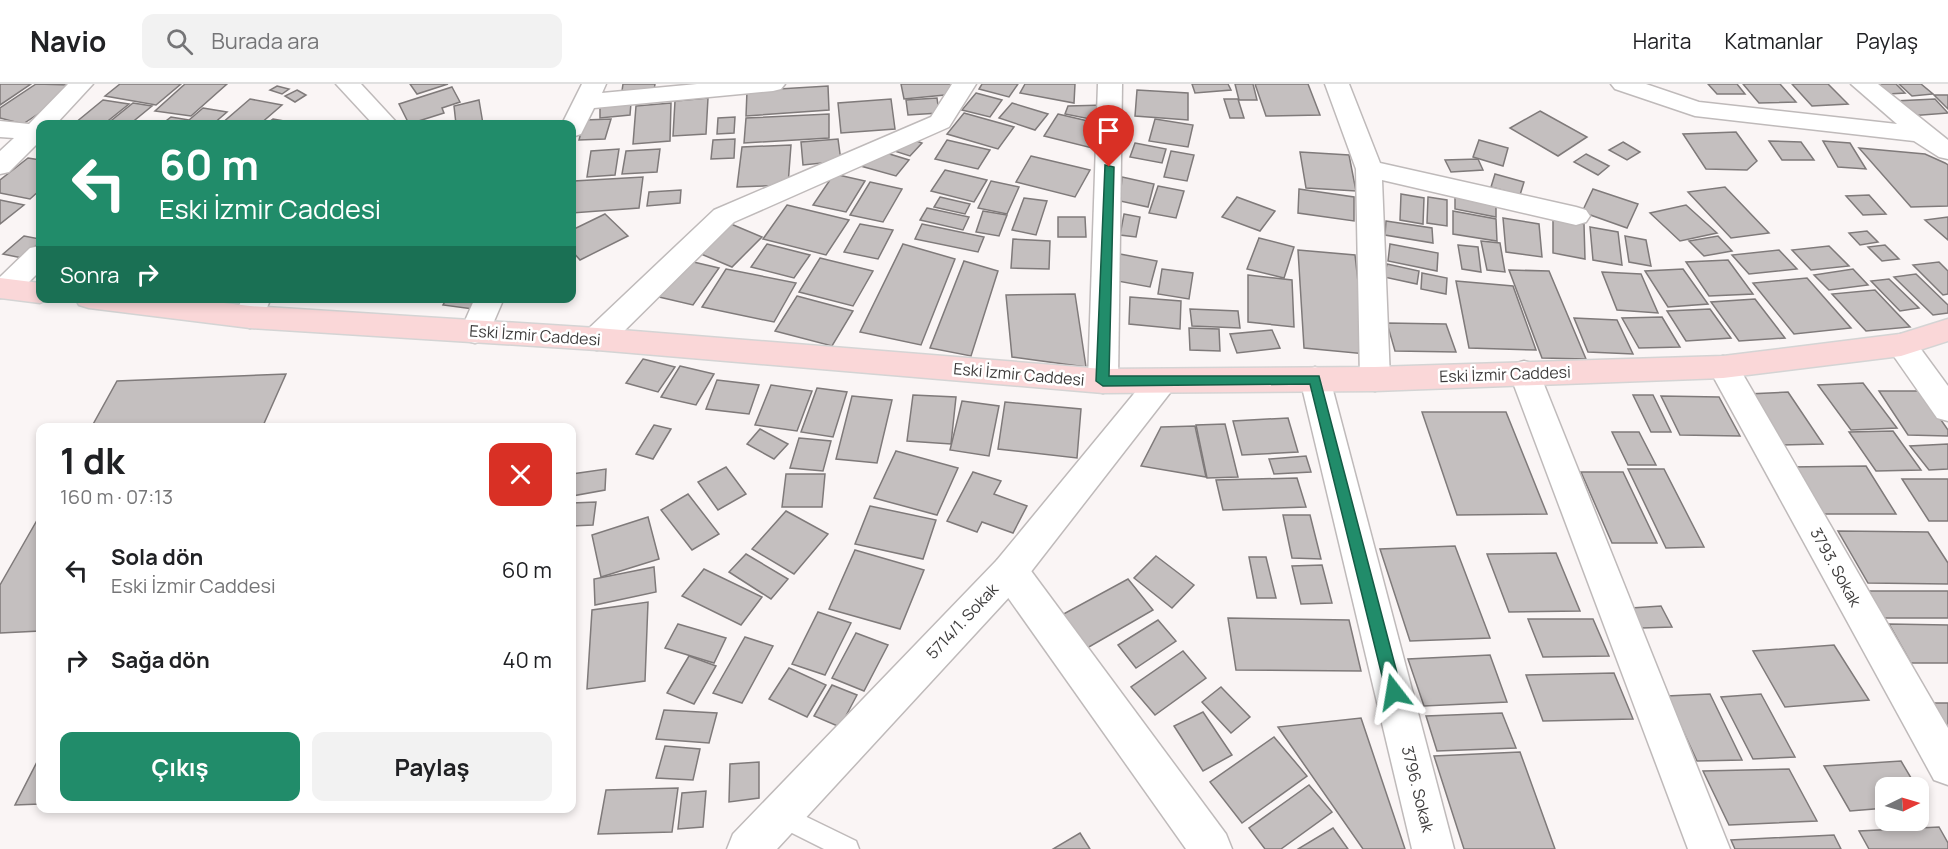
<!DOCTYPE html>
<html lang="tr">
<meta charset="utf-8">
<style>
body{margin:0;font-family:Manrope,sans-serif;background:#f2f2f2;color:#202124;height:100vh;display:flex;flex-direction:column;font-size:22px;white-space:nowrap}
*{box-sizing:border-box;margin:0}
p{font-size:20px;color:#757577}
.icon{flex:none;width:33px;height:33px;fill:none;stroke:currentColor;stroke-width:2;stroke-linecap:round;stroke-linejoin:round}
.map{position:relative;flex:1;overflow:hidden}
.sheet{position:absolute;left:36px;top:339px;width:540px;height:390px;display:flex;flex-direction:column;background:#fff;border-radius:12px;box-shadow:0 3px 9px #0003}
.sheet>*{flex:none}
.banner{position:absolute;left:36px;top:36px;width:540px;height:183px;border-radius:12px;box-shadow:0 3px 9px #0003;background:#218c6a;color:#fff;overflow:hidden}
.needle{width:39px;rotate:85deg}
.controls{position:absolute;left:1875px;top:693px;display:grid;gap:12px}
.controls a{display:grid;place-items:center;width:54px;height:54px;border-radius:12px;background:#fff;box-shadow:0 3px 9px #0003;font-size:30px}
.pin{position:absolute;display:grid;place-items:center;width:51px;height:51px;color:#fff;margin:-62px -26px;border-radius:50% 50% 50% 0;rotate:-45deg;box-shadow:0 0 6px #0007}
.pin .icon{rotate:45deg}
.me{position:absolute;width:66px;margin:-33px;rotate:346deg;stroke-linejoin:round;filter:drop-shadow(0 0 4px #0008)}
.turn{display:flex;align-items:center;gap:21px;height:126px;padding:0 24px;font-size:27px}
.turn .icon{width:78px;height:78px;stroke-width:2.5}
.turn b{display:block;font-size:42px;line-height:51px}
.then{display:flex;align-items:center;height:57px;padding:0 24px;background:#0003;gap:12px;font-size:22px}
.round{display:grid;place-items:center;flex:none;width:63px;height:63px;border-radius:12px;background:#f2f2f2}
.summary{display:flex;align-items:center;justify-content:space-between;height:102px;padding:0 24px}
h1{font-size:36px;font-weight:700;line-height:45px}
.action{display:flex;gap:12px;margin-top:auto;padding:12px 24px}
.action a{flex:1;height:69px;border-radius:12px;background:#218c6a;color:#fff;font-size:24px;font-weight:700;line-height:69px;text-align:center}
.action a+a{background:#f2f2f2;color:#202124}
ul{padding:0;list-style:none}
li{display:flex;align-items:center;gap:18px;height:90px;padding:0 24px}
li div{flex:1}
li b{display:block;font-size:22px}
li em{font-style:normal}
header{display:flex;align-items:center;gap:36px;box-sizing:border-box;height:84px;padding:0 30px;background:#fff;border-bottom:2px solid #e0e0e0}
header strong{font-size:28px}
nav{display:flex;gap:33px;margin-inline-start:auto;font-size:21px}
.search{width:420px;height:54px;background:#f2f2f2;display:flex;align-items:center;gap:15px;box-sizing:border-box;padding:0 21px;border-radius:12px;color:#757577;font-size:22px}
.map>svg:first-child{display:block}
</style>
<header>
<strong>Navio</strong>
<div class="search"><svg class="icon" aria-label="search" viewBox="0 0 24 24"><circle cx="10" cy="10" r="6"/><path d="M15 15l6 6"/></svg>Burada ara</div>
<nav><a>Harita</a><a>Katmanlar</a><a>Paylaş</a></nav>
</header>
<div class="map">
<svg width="1948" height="765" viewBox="0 0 1948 765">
<rect width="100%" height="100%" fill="#faf5f5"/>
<g fill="#c4bfbf" stroke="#7f7a7a" stroke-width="1.5">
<polygon points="0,0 31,0 0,21"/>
<polygon points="36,0 70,1 53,20 23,40 0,34 0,24"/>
<polygon points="120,0 181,0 156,21 105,12"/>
<polygon points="185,0 227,0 191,32 155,27"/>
<polygon points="410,0 448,0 417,10"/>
<polygon points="623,0 655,0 654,6 622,7"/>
<polygon points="901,0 952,0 955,10 904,15"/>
<polygon points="982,0 1018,0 1009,13 979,5"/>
<polygon points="1025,0 1075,0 1074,19 1020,9"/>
<polygon points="1192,0 1228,0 1231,6 1195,9"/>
<polygon points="1235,0 1253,0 1257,16 1239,16"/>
<polygon points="1255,0 1308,0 1320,31 1266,32"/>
<polygon points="1708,0 1737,0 1745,10 1717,10"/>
<polygon points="1743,0 1780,0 1796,18 1759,19"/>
<polygon points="1792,0 1828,0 1848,20 1812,22"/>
<polygon points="1878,0 1896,0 1905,9 1888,10"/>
<polygon points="1899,0 1921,0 1933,10 1912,12"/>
<polygon points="277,2 289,5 282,10 270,6"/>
<polygon points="828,2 829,26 746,32 747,7"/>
<polygon points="452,3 460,18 442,24 444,29 409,40 399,20"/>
<polygon points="297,6 306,11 295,18 285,12"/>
<polygon points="1137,6 1188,9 1188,36 1135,32"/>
<polygon points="976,9 1002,16 990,33 962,26"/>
<polygon points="1934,11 1948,11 1948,25"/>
<polygon points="708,14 706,50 673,52 675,17"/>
<polygon points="937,14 939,29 908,31 906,16"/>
<polygon points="250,15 282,21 260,40 221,40"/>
<polygon points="891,15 895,45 841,49 838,19"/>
<polygon points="1224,15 1238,15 1244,34 1230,34"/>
<polygon points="1935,15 1948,29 1909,32 1895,17"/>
<polygon points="103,16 129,20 104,40 75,39"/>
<polygon points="479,16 483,40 456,40 454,22"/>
<polygon points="133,19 152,22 130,40 107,40"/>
<polygon points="631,19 630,31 600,34 600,22"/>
<polygon points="671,19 670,57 633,60 636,22"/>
<polygon points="1012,19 1048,30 1035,46 999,34"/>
<polygon points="1105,21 1100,37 1065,30 1068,22"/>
<polygon points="203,24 227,28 213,40 162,40 171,33 189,36"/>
<polygon points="1540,27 1587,53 1558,72 1510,44"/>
<polygon points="964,29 1014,43 998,65 947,50"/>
<polygon points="829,30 829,54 744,59 746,34"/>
<polygon points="1058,30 1105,41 1092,64 1044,52"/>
<polygon points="735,33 734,49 717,50 718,34"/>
<polygon points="273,35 301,40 266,40"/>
<polygon points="611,35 605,55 579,56 584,36"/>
<polygon points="1155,35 1193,41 1188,63 1149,57"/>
<polygon points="1736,48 1757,77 1747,86 1706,85 1683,50"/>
<polygon points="735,55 734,74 711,75 713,56"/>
<polygon points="838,55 841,77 803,81 801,58"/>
<polygon points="911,55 922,59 910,72 888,65"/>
<polygon points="947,56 990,66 978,85 935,75"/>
<polygon points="1479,56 1508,64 1503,82 1473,73"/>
<polygon points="1769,57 1801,58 1814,76 1782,76"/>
<polygon points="1823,57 1850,59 1866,85 1838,83"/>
<polygon points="1623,58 1640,68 1627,76 1609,66"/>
<polygon points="1135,59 1166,65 1162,79 1130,73"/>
<polygon points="791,61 788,101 737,103 742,63"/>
<polygon points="1859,64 1925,70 1945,79 1948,81 1948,122 1911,123"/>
<polygon points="619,65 615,91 587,93 591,67"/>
<polygon points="660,65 657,88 622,90 626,67"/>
<polygon points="1171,67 1194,71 1187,97 1164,93"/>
<polygon points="883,68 909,76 896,92 857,81"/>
<polygon points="1300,68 1349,71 1356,107 1306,104"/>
<polygon points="1586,70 1609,82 1598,91 1574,78"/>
<polygon points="1031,72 1090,86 1075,113 1016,98"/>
<polygon points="28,74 40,76 40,106 30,115 0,109 0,96"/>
<polygon points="1478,75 1483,86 1451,88 1445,76"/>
<polygon points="945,86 987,96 974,118 931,107"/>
<polygon points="834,90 865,97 846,128 813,121"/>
<polygon points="1495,90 1524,98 1520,111 1491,103"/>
<polygon points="643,93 639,124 572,129 574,97"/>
<polygon points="1122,93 1154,100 1148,123 1120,117"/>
<polygon points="991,97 1019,103 1007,130 978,124"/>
<polygon points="870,98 902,105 883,138 850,131"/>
<polygon points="1158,102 1184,107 1176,134 1149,129"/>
<polygon points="1725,103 1769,149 1731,154 1688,108"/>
<polygon points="1299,105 1354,113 1354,137 1298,129"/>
<polygon points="1593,105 1638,120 1627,144 1582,128"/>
<polygon points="681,106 680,119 647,122 649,108"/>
<polygon points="1401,110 1424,114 1423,140 1400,136"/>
<polygon points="1869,111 1886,130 1863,131 1846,112"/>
<polygon points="1455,112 1496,120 1496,133 1455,125"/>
<polygon points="940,113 970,120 965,130 934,123"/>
<polygon points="1237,113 1275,127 1260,147 1222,133"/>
<polygon points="1428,113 1447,116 1447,142 1427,139"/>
<polygon points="1024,114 1047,117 1036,151 1012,146"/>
<polygon points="0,116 24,121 0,140"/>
<polygon points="787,121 849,136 826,171 763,155"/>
<polygon points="1686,121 1717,149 1680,157 1650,129"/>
<polygon points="927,124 969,133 963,146 920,136"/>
<polygon points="983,127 1007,131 999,152 976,148"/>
<polygon points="1453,127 1496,135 1497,157 1453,150"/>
<polygon points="605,130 628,152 580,176 572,167 572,146"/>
<polygon points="1124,130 1140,133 1136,153 1120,151"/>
<polygon points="1058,133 1085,133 1086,153 1058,153"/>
<polygon points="1948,133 1948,156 1925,136"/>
<polygon points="1503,134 1539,140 1542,173 1506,168"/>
<polygon points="1553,134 1584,140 1585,175 1553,169"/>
<polygon points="1386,137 1432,144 1433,159 1385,151"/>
<polygon points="731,140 762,153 732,183 701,170"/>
<polygon points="860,140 893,146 878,175 844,168"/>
<polygon points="922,140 984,153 978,168 915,155"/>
<polygon points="1590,143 1618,148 1622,181 1593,176"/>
<polygon points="1867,147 1878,158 1860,161 1849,149"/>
<polygon points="24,152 40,155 40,158 22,174 3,170"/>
<polygon points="1625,152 1646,156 1651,182 1629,178"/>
<polygon points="1718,152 1732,167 1704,172 1689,157"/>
<polygon points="1259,154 1294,163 1284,194 1247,185"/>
<polygon points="1013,155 1050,157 1049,185 1011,184"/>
<polygon points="1481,157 1500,159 1505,188 1487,186"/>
<polygon points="767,160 810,171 794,194 751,183"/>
<polygon points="903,160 955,175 921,261 860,248"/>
<polygon points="1390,160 1438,169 1437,187 1388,177"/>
<polygon points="1458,161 1478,163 1481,188 1462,185"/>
<polygon points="1885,161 1899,175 1882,177 1868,163"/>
<polygon points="1829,162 1849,182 1811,186 1792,166"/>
<polygon points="1298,166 1355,171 1366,270 1304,264"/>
<polygon points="1779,166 1797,185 1749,190 1732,171"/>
<polygon points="1120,170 1157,177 1150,203 1112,196"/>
<polygon points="820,174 873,187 853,222 799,208"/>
<polygon points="685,176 719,184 693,221 659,213"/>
<polygon points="1728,176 1753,210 1709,212 1686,178"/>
<polygon points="964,177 998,187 971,272 930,264"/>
<polygon points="1939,178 1948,187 1948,210 1943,211 1913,181"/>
<polygon points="1387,180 1419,187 1417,200 1384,193"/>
<polygon points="726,185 796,199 774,238 702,223"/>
<polygon points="1162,185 1193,189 1189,215 1158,210"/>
<polygon points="1683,185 1708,220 1668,223 1645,187"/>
<polygon points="1853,185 1868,201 1829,206 1814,191"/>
<polygon points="1509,186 1549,187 1586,275 1542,274"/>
<polygon points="1602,188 1641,190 1658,229 1617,226"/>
<polygon points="1422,189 1447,194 1446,210 1421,205"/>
<polygon points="1916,190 1948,221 1948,229 1933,231 1894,193"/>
<polygon points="1248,191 1292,196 1294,243 1248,238"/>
<polygon points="1807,194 1851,244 1794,250 1753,199"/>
<polygon points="1889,195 1919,224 1900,227 1871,197"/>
<polygon points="1456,197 1513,202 1536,266 1469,264"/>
<polygon points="1875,206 1910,243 1866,247 1832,210"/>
<polygon points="1075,210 1086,283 1012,273 1006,211"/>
<polygon points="797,212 853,227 832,262 775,247"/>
<polygon points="1130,213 1181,217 1180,245 1129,240"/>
<polygon points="447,214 479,214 473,225 443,221"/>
<polygon points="1755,215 1785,254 1739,257 1711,218"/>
<polygon points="1190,225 1238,227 1240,244 1192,242"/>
<polygon points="1710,225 1731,254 1686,257 1667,227"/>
<polygon points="1662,233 1680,263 1639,264 1622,234"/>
<polygon points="1574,234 1617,236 1633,270 1588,268"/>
<polygon points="1387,239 1446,240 1456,268 1395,267"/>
<polygon points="1189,244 1219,245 1220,267 1190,266"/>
<polygon points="1272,246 1280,264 1237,269 1230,250"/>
<polygon points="643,275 675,283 658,308 626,299"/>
<polygon points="680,282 714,290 696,321 661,313"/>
<polygon points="286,290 262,344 91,344 117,297"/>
<polygon points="717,296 759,301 749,330 706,325"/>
<polygon points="1863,299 1897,344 1851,346 1818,301"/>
<polygon points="771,301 812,307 797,347 755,341"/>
<polygon points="817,304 847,308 833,353 801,348"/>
<polygon points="1879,307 1921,307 1948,346 1948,352 1908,351"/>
<polygon points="1788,308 1823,360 1781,361 1748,310"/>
<polygon points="913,311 956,313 951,360 907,357"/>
<polygon points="1633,311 1653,311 1671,348 1651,348"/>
<polygon points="852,312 892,316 877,379 836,375"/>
<polygon points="1661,312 1719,313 1740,352 1680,351"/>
<polygon points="962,317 999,322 989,372 950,366"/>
<polygon points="1005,318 1081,325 1077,374 998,365"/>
<polygon points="1422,328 1506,328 1547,430 1457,431"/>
<polygon points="1288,334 1298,368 1242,371 1233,337"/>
<polygon points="1225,340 1238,393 1207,394 1196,341"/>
<polygon points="654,341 671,345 653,375 636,370"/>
<polygon points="1195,342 1206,393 1141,382 1161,343"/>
<polygon points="760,345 788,360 774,375 747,360"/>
<polygon points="1893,347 1921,386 1876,387 1849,348"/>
<polygon points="1612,348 1639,348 1656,381 1628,381"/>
<polygon points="799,354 831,357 823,387 790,384"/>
<polygon points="1948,360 1948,385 1929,386 1910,362"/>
<polygon points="896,367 958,384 937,431 874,414"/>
<polygon points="1306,372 1311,388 1274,390 1269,375"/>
<polygon points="1866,382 1896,430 1818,430 1790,383"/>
<polygon points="726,383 746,410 718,426 698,398"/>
<polygon points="606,385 605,406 572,412 572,390"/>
<polygon points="1628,385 1664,385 1704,463 1666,464"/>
<polygon points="973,388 1001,397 994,410 1027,422 1013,449 982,438 977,448 947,437"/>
<polygon points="1581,388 1623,388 1657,459 1612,459"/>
<polygon points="786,390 825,390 822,423 782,423"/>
<polygon points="1297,394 1306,423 1223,426 1216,396"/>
<polygon points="1902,395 1948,395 1948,437 1929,437"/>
<polygon points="688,410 719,450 692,466 661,426"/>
<polygon points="596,418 593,441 572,442 572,419"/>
<polygon points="870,422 936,436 923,475 855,460"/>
<polygon points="786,427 828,450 794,490 752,465"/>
<polygon points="40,431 40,547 0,549 0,501"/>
<polygon points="1283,431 1310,431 1321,475 1292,474"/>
<polygon points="648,433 659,475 601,493 592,451"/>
<polygon points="1838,447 1928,448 1948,479 1948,500 1868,499"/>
<polygon points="1455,462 1490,554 1410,557 1380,465"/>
<polygon points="855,466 924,486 900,545 829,525"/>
<polygon points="1556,469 1580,527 1509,528 1487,470"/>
<polygon points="746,470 788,495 771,515 729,488"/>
<polygon points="1156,472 1194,501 1172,524 1134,494"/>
<polygon points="1249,473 1266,473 1276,514 1257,514"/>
<polygon points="1322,481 1332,519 1301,520 1292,482"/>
<polygon points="654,483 656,508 595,521 594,495"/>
<polygon points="704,485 762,513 741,541 682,512"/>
<polygon points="1128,495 1153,526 1082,567 1058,533"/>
<polygon points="1869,507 1948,507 1948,534 1884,534"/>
<polygon points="648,518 645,597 587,605 592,526"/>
<polygon points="1661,522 1672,543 1642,544 1632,524"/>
<polygon points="818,528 851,539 825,591 792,580"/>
<polygon points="1228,534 1349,536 1361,587 1236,586"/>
<polygon points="1528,535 1593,535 1609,572 1543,573"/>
<polygon points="1158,536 1176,557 1136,584 1118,561"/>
<polygon points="678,540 726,554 714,579 665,564"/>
<polygon points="1889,540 1948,541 1948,579 1911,579"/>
<polygon points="856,549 888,561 864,607 832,594"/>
<polygon points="745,553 773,562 742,619 713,609"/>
<polygon points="1834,561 1869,616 1785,623 1753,567"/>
<polygon points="1183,567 1206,594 1155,631 1131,603"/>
<polygon points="1490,571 1507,618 1424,622 1408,575"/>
<polygon points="689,572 716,582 694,620 667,609"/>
<polygon points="789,584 826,601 807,633 769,615"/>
<polygon points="1614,589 1633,635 1543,637 1526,591"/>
<polygon points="832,601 857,611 840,643 814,632"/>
<polygon points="1221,603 1250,633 1231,649 1202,618"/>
<polygon points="1710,610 1742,676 1697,677 1667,612"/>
<polygon points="1761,610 1795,673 1753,675 1721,613"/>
<polygon points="1928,619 1948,619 1948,654"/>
<polygon points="664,626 717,629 709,659 656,655"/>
<polygon points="1203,628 1232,671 1203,687 1174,642"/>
<polygon points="1502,629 1516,664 1437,667 1426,632"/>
<polygon points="1361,634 1405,765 1363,765 1278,643"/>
<polygon points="1274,653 1307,692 1242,739 1210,698"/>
<polygon points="665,662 700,665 693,696 656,694"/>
<polygon points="1520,668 1555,765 1464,765 1434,672"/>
<polygon points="40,672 40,720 15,721"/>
<polygon points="1901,677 1917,704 1886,704 1886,724 1850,727 1824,682"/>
<polygon points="759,678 759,714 729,718 730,680"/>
<polygon points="1789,685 1817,737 1729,741 1703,687"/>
<polygon points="1309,701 1332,728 1281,765 1265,765 1249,744"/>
<polygon points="678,704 672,748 598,750 606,706"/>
<polygon points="706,707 703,743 678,745 682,709"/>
<polygon points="1939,743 1948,759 1948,765 1869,765 1859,747"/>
<polygon points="1333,744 1348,765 1298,765"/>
<polygon points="1080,749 1090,765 1053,765"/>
<polygon points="1834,751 1841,765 1735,765 1731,756"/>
</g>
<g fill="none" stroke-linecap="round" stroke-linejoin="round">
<defs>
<polygon id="service" points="780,720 856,757 859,765 824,765 772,739 769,731 772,723"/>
<g id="minor">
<polygon points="68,0 93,0 56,40 40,40 40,57 9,88 0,90 0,67 14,54 0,53 0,37 29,40"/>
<polygon points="336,0 361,0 398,40 373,40"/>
<polygon points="582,0 606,0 602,9 697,0 785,0 781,5 773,7 594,24 581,50 572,53 572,40 562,40"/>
<polygon points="952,0 976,0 949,43 734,138 608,263 597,266 586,263 582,255 586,247 714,126 931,33"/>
<polygon points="1098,0 1122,0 1118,297 1114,305 1103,309 1092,305 1088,297"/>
<polygon points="1325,0 1349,0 1380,79 1576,123 1586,126 1590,132 1586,138 1576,141 1382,96 1390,295 1386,303 1375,307 1364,303 1360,295 1356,85"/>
<polygon points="1611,0 1646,0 1699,18 1897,40 1851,0 1878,0 1948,56 1948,75 1939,73 1914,57 1695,32 1615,5"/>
<polygon points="40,162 40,187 15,212 0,214 0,193 30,164"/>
<polygon points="242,214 271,214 260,240 250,244 240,240 235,233"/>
<polygon points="475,214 504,214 486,256 475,259 464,256 460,248"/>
<polygon points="1901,250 1912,253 1948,302 1948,337 1937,334 1886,261 1890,253"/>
<polygon points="1723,272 1734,275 1948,644 1948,701 1934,696 1708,283 1712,275"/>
<polygon points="1524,277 1535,280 1539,288 1730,765 1688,765 1509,288 1513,280"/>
<polygon points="1315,283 1326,287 1330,295 1454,765 1412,765 1300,295 1304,287"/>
<polygon points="1010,472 1023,476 1226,750 1232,765 1186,765 997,498 992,487 997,476"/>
</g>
<polygon id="secondary" points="1162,285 1173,289 1177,297 1173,305 1023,498 777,765 727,765 733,750 997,476 1151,289"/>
<g id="primary">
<polygon points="0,194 40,199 40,214 51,214 40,219 0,214"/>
<polygon points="75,214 181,214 250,222 597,244 1103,285 1375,283 1723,272 1900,250 1948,235 1948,257 1901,272 1723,294 1375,307 1103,309 597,266 250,244 89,224 79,221"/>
</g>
</defs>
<use href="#service" stroke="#bfbaba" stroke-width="3"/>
<use href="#minor" stroke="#bfbaba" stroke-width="3"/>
<use href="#secondary" stroke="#bfbaba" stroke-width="3"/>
<use href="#primary" stroke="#d4d4d4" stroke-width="3"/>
<use href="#service" fill="#fff" fill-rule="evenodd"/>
<use href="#minor" fill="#fff" fill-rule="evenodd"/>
<use href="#secondary" fill="#fff" fill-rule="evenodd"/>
<use href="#primary" fill="#fad7d8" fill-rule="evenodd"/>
</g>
<polygon fill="#218c6a" stroke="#155b45" stroke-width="1.5" points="1105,81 1114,83 1109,292 1319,292 1402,608 1399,613 1394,616 1388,613 1386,608 1310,300 1103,302 1096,297"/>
<g text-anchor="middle" stroke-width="5" stroke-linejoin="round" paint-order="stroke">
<g font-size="16" fill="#3d3b3b" stroke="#fff">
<text transform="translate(535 251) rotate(4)" y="6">Eski İzmir Caddesi</text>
<text transform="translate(1019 290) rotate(5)" y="6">Eski İzmir Caddesi</text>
<text transform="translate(1505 290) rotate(-2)" y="6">Eski İzmir Caddesi</text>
<text transform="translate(1836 483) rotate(61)" y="6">3793. Sokak</text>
<text transform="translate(962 537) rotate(-47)" y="6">5714/1. Sokak</text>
<text transform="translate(1418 705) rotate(76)" y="6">3796. Sokak</text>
</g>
</g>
</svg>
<div class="controls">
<a><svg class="needle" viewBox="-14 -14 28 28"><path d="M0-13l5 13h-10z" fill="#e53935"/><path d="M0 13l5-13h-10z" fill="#757577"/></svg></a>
</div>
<div class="pin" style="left:1109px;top:83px;background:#d93025"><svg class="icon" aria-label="arrive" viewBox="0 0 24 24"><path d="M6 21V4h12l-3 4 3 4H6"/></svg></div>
<svg class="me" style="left:1394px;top:608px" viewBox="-20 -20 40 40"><path d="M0-17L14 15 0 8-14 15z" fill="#218c6a" stroke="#fff" stroke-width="4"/></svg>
<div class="banner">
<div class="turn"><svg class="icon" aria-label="left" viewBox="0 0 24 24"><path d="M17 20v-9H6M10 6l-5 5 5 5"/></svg><div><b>60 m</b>Eski İzmir Caddesi</div></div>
<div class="then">Sonra<svg class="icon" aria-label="right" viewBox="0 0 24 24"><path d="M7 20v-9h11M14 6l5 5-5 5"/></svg></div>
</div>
<section class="sheet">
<div class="summary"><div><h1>1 dk</h1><p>160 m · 07:13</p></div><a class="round" style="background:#d93025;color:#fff"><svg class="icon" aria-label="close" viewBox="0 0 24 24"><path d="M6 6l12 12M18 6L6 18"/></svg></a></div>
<ul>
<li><svg class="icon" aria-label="left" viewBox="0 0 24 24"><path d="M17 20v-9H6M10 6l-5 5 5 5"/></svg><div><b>Sola dön</b><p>Eski İzmir Caddesi</p></div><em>60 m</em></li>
<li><svg class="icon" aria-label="right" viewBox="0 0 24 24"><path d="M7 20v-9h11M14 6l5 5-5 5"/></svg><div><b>Sağa dön</b></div><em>40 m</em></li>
</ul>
<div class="action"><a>Çıkış</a><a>Paylaş</a></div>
</section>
</div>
